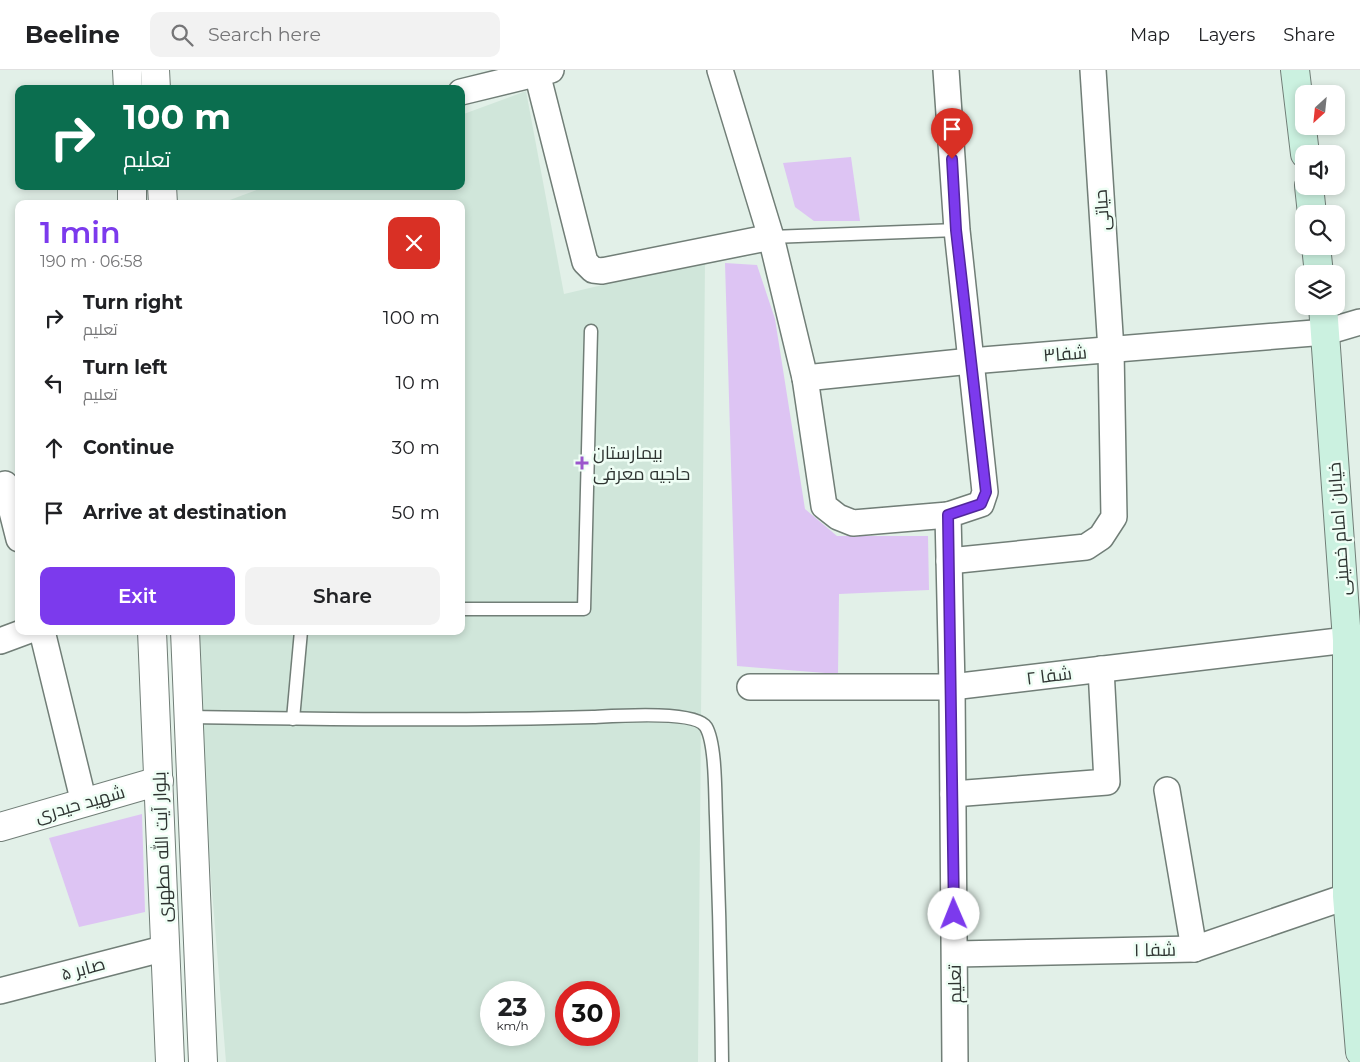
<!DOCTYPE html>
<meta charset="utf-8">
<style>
body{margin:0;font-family:Montserrat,Cairo,sans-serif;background:#f2f2f2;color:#202124;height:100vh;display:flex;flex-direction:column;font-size:19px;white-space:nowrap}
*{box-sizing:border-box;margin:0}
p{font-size:16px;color:#757577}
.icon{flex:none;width:28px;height:28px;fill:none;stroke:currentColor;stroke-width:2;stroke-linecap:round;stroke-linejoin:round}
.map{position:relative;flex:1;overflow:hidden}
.details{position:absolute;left:15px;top:130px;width:450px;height:435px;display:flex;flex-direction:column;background:#fff;border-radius:10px;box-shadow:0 2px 8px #0003}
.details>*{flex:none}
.hud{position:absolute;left:15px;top:15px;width:450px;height:105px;border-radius:10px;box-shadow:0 2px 8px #0003;background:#0b6e4f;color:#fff;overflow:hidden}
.needle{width:32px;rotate:207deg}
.controls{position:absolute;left:1295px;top:15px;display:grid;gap:10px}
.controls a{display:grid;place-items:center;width:50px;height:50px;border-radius:10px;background:#fff;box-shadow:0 2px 8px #0003;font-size:25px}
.speed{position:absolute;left:480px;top:911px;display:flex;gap:10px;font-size:25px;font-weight:700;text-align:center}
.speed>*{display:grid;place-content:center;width:65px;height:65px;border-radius:50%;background:#fff;box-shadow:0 2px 8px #0003;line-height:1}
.speed small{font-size:12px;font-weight:400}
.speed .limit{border:8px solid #d22;background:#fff;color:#111}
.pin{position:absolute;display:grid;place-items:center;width:42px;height:42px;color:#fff;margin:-51px -21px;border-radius:50% 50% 50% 0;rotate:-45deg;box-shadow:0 0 5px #0007}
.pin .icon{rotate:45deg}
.me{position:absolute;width:55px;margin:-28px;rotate:359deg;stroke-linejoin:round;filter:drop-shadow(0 0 4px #0008)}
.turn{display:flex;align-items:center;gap:18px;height:105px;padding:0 25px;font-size:22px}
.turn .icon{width:65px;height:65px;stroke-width:2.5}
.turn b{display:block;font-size:35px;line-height:42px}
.round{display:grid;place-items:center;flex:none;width:52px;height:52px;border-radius:10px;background:#f2f2f2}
.summary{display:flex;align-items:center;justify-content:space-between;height:85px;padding:0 25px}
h1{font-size:30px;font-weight:600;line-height:38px;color:#7c3aed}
.primary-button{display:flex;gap:10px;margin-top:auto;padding:10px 25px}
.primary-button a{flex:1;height:58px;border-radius:10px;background:#7c3aed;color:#fff;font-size:20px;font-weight:600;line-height:58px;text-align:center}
.primary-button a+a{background:#f2f2f2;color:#202124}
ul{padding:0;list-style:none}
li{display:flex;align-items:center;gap:15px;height:65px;padding:0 25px}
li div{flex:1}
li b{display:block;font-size:19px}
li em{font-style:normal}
header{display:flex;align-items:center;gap:30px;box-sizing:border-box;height:70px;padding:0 25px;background:#fff;border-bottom:1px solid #e0e0e0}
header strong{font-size:24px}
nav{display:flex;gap:28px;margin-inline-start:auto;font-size:18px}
.search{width:350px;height:45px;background:#f2f2f2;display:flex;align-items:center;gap:12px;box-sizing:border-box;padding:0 18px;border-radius:10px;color:#757577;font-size:19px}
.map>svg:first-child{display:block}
</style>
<header>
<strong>Beeline</strong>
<div class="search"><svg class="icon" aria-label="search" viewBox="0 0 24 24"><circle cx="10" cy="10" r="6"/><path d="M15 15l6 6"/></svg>Search here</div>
<nav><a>Map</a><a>Layers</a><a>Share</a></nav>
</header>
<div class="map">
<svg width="1360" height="992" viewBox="0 0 1360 992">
<rect width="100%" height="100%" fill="#e2f0e8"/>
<path fill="#d0e6da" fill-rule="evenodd" d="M 526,21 L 564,224 L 705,191 L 698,992 L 226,992 L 198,649 L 193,561 L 461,561 L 461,134 L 219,134 L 267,116 L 461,116 L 461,45 ZM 491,922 L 534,922 L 534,965 L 491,965 ZM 566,922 L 609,922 L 609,965 L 566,965 Z"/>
<g fill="#ddc4f3">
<polygon points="851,87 860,151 814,151 795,137 783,93"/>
<polygon points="725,193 757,195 775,249 805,439 837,466 928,466 929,520 839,524 838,604 737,596"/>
<polygon points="142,744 145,842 79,857 49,768"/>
</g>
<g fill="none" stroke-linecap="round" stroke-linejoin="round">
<defs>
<g id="service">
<polyline points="771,167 957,160"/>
<polyline points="461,539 584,539 591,261"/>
<path d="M 188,647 C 323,649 458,651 593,647 C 613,646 696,640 706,657 C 716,674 715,725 716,746 C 719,828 721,910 722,992"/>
<polyline points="293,649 301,561"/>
</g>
<g id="minor">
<polyline points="720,0 771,167 805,308 824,436 838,447 853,453 948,445"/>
<polyline points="946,0 957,160 985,422 981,434 948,445 952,617 955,992"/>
<polyline points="537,3 585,192 593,200 602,201 771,167"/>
<polyline points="461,22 551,0"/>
<polyline points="805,308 971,291 1326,262 1360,252"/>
<polyline points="5,414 19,469"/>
<polyline points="949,491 1086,477 1101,467 1114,447 1111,280 1093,0"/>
<polyline points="42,561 84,733"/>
<polyline points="0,571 27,561"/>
<polyline points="750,617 952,617 1347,570"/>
<polyline points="1167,720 1194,879"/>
<polyline points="953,724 1107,712 1101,599"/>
<polyline points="955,884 1194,879 1360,822"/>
<polyline points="0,921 166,878"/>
</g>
<g id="tertiary">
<polyline points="127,0 128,19"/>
<polyline points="155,0 156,19"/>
<polyline points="132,116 132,134"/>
<polyline points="162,116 163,134"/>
<polyline points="152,561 170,992"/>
<polyline points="185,561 203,992"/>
<polyline points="0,757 159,711"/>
</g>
<g id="secondary">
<polyline points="1295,0 1305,84"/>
<polyline points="1309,116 1312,144"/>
<polyline points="1316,176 1319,204"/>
<polyline points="1323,236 1347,570 1347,826 1360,982"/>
</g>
</defs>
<use href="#service" stroke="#717e77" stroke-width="15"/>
<use href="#minor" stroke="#717e77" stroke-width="28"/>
<use href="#tertiary" stroke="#717e77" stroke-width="30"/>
<use href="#secondary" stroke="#717e77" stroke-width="30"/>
<use href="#service" stroke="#fff" stroke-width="12"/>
<use href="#minor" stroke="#fff" stroke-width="25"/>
<use href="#tertiary" stroke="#fff" stroke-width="28"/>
<use href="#secondary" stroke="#cbf1e0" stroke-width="28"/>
</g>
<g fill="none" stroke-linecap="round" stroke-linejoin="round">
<defs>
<polyline id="route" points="952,89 956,160 986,422 981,434 948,445 954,844"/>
</defs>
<use href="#route" stroke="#51269a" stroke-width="12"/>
<use href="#route" stroke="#7c3aed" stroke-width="9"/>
</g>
<path fill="#9b57cc" stroke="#effef5" stroke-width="2" d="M579.5 385.5h5v5h5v5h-5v5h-5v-5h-5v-5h5z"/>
<g text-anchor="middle" stroke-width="5" stroke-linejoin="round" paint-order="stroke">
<g font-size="18" fill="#2e3431" stroke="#effef5">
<text transform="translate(1102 140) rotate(-94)" y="6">حیاتی</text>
<text transform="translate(1065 284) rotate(-4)" y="6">شفا۳</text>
<text transform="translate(1339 459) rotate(-94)" y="6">خیابان امام خمینی</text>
<text transform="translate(1049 606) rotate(-7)" y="6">شفا ۲</text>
<text transform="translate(80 734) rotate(-16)" y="6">شهید حیدری</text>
<text transform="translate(162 777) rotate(-92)" y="6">بلوار آیت الله مطهری</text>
<text transform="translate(1155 880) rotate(-1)" y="6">شفا ۱</text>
<text transform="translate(83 899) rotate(-15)" y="6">صابر ۵</text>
<text transform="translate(955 914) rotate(-91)" y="6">تعلیم</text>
</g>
<g font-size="18" fill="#2e3431" stroke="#effef5" text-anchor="start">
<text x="593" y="389">بیمارستان<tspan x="593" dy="21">حاجیه معرفی</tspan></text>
</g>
</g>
</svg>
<div class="controls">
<a><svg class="needle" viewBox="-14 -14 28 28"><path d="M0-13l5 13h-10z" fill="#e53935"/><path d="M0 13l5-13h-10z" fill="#757577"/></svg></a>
<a><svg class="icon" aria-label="sound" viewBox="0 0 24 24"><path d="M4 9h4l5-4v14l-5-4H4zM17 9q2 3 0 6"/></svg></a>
<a><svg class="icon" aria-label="search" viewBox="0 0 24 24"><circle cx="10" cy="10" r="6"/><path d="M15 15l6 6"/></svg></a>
<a><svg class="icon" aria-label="layers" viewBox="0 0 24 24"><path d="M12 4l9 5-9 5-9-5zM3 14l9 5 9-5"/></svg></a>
</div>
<div class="speed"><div>23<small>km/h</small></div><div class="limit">30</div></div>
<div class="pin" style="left:952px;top:89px;background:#d93025"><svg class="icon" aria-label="arrive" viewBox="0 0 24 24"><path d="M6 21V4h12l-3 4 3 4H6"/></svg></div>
<svg class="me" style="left:954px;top:844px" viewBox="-20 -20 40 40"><circle r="19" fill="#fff"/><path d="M0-13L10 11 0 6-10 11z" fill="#7c3aed"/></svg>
<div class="hud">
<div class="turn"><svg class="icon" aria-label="right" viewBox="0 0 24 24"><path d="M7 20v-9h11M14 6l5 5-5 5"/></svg><div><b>100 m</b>تعلیم</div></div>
</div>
<section class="details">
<div class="summary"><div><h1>1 min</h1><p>190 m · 06:58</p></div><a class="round" style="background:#d93025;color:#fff"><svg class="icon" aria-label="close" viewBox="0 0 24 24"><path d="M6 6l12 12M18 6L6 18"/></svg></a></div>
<ul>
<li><svg class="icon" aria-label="right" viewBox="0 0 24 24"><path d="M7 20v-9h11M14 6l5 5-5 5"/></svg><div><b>Turn right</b><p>تعلیم</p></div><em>100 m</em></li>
<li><svg class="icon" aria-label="left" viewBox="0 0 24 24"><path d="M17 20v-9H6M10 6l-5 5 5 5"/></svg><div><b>Turn left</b><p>تعلیم</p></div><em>10 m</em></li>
<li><svg class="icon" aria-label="ahead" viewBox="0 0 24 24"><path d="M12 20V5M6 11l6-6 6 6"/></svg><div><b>Continue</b></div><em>30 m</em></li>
<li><svg class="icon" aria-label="arrive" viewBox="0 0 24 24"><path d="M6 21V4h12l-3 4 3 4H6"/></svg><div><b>Arrive at destination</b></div><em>50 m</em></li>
</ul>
<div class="primary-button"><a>Exit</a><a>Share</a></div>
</section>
</div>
